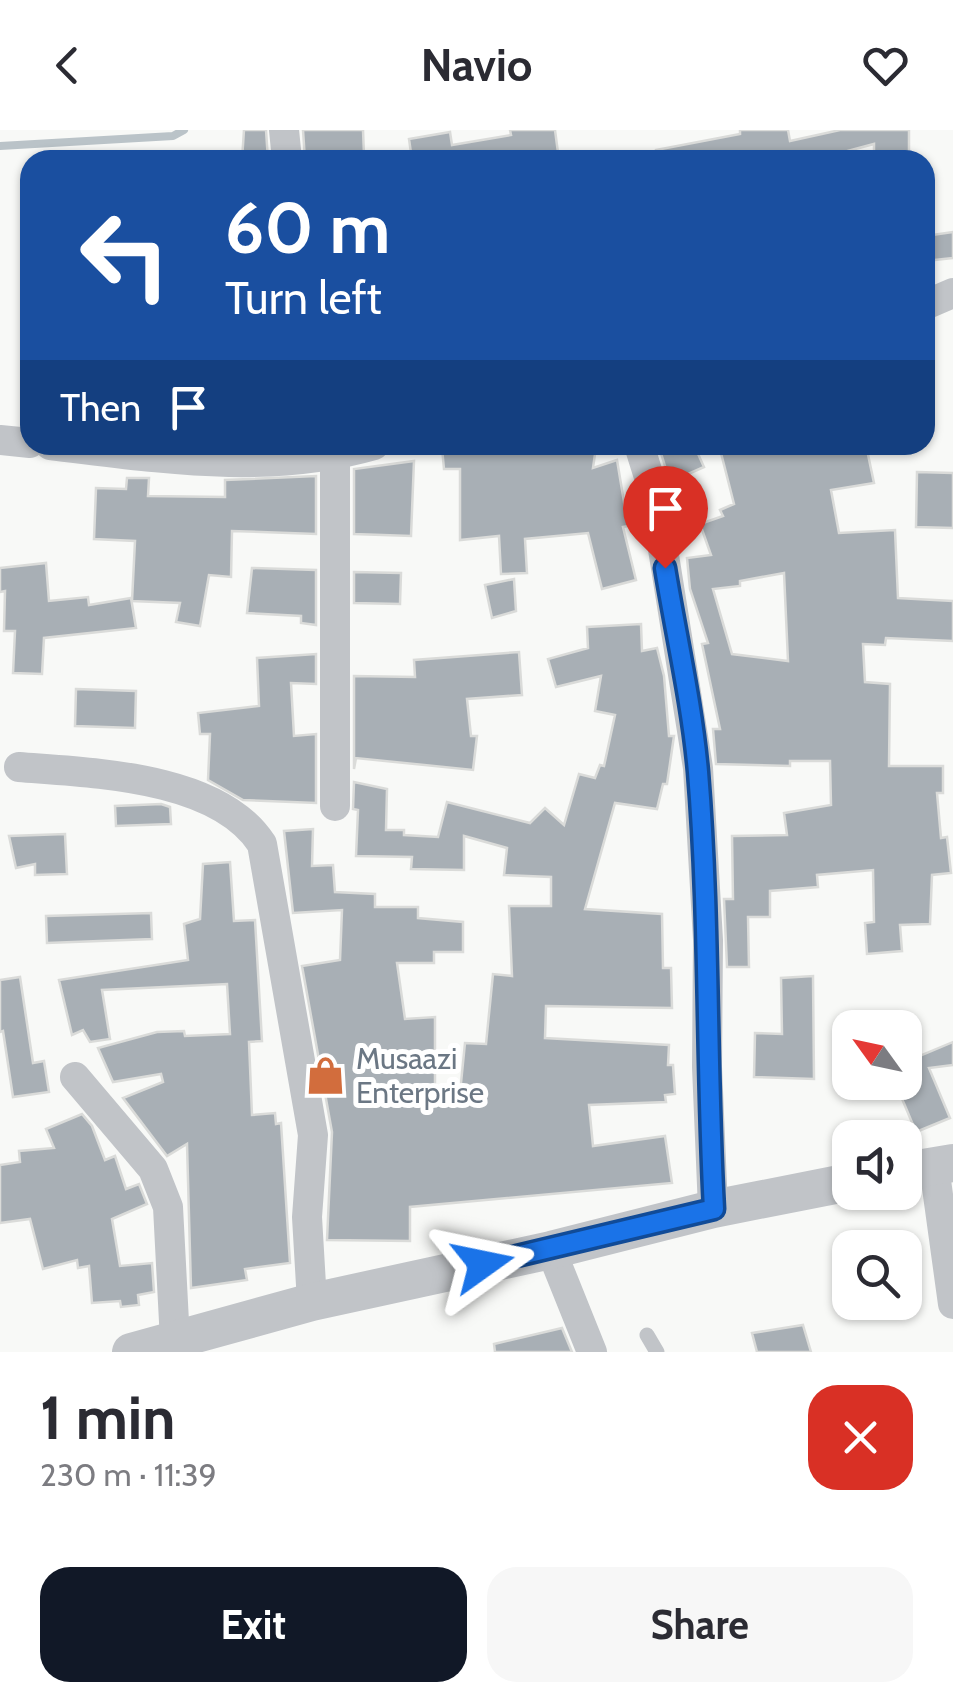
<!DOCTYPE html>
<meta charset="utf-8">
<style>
body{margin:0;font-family:Cabin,sans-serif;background:#f7f7f7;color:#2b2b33;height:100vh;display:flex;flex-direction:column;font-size:38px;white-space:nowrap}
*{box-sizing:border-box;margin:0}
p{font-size:32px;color:#7c7c81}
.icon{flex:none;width:55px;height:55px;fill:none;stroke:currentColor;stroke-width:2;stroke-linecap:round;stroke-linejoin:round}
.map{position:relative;height:1222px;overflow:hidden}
.sheet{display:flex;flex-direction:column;background:#fff;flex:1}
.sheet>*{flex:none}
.hud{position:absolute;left:20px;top:20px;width:915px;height:305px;border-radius:30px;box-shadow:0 2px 8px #0004;background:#1a4fa0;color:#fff;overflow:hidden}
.needle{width:65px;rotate:303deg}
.tools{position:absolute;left:832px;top:880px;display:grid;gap:20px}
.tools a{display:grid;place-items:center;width:90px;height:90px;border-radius:20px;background:#fff;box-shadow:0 2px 8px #0004;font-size:50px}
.pin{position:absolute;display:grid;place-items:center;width:85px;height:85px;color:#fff;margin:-102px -42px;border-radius:50% 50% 50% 0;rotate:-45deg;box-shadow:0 0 10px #0007}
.pin .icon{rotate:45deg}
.me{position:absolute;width:110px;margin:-55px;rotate:78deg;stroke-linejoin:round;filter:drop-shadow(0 0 8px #0008)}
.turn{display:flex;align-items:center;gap:35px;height:210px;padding:0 40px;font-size:45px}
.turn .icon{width:130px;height:130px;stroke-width:2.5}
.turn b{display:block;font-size:70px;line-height:85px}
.then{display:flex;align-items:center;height:95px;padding:0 40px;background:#0003;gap:20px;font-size:38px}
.round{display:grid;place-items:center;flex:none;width:105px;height:105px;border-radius:30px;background:#f7f7f7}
.overview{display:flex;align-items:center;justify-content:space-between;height:170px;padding:0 40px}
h1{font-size:60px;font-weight:700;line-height:75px}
.action{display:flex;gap:20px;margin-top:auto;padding:20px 40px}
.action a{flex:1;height:115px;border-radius:30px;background:#111827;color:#fff;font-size:40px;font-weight:700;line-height:115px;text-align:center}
.action a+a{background:#f7f7f7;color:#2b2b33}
header{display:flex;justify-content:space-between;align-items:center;height:130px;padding:0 40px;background:#fff;font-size:45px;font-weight:700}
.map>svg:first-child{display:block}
</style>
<header><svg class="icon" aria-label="back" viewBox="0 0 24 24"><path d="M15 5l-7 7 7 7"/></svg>Navio<svg class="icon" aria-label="heart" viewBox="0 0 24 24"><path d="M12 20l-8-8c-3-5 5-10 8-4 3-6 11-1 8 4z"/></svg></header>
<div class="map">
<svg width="953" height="1222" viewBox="0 0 953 1222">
<rect width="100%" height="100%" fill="#f8f9f7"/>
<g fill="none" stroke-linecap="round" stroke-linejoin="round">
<polyline stroke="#bac3c8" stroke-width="8" points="0,16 173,6 184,0"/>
</g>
<g fill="#a8afb5" stroke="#dadbd9" stroke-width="2.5" fill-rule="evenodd">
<polygon points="244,0 266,0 268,30 242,30"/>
<polygon points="303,0 363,0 364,25 305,30"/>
<polygon points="510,0 555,0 559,30 412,30 409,9 450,2 452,15 511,5"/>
<polygon points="740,0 788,0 790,11 840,0 909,0 909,30 874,30 874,14 814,30 657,30 656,20 740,4"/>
<polygon points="953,102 953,128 925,131 925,106"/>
<polygon points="495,315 541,316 595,324 593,338 617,330 628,396 623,397 636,450 602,459 588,403 525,409 527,443 501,444 499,406 460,410 460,339 444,339 442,318 495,319"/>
<polygon points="672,315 694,315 704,337 670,352 660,320"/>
<path d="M 739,315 L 866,315 L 874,353 L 831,360 L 839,403 L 895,400 L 898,468 L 953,471 L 953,511 L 886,508 L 885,515 L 863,514 L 865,552 L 890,554 L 889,636 L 943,636 L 943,663 L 937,663 L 941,708 L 947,707 L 951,743 L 932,745 L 930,794 L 900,795 L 902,821 L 867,824 L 865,793 L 874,792 L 873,740 L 817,745 L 818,757 L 770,761 L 770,787 L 748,787 L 749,837 L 727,837 L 724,769 L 733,769 L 732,706 L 787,705 L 784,683 L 831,675 L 830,631 L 790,631 L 790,636 L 716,634 L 713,599 L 720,599 L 702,514 L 708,513 L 690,459 L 687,428 L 711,425 L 700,394 L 723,386 L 720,380 L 734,374 L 721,323 ZM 784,443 L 788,531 L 732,524 L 713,459 L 740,456 L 740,451 Z"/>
<polygon points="414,331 411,406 354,404 354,339"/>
<polygon points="917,342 953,343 953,398 916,397"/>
<polygon points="316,346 316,404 232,401 231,447 209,445 200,496 176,492 180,473 132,471 135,411 94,409 96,358 126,359 127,348 149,348 148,366 225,367 225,350"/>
<polygon points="46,433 49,471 88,467 89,475 131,468 136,498 44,508 42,544 13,543 15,501 4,501 5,461 0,462 0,438"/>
<polygon points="252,438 316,440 316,495 301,493 301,486 247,483"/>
<polygon points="354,442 401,443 400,474 354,473"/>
<polygon points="514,449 516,481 492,488 485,455"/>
<polygon points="641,494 642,521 657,518 664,546 669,606 674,606 667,654 663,654 657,679 615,673 585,779 662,784 663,838 671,838 672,878 546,876 545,908 669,915 668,935 673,935 675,964 665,965 666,972 589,975 593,1016 665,1006 672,1053 410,1077 410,1111 327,1110 332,1002 302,836 340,830 342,780 293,783 284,701 313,699 312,736 333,735 335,762 375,764 375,777 418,777 418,788 463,792 463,822 434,822 434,833 397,833 405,889 435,887 435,972 459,973 465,913 486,914 493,844 512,846 509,776 551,776 551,747 504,745 507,718 464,706 464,740 411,739 412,727 356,726 358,680 353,679 354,652 387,659 386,700 404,700 404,705 438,707 447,672 530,693 545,678 564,695 579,644 595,648 600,635 604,636 615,585 595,581 601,546 556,557 548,529 588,518 587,497"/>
<polygon points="519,522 522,565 467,569 471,606 477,606 473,640 356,628 354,639 354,546 415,547 414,530"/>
<polygon points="316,524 316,554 291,553 294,606 316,604 316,673 243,670 208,650 210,604 200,604 198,583 259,576 257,528"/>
<polygon points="76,559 136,561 135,598 75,596"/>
<polygon points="161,674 170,677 171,694 116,696 115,676"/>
<polygon points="65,704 67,744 35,745 35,734 16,738 9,706"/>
<polygon points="230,732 234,791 255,790 262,911 249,912 252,985 275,983 276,994 281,993 290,1133 245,1139 247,1150 191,1158 187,1014 167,1026 123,968 163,952 161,944 113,952 98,918 157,902 184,901 185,906 230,904 227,854 102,860 110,909 90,912 83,900 72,905 59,850 188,830 184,794 200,789 203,734"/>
<polygon points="151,783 152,809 47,813 46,786"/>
<polygon points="813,846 814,949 754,947 755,903 782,904 781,848"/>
<polygon points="20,847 33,933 44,931 49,962 13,967 3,901 0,902 0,850"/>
<polygon points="953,912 953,935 929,938 950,988 916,1002 895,952 905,952 905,932"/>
<polygon points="82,984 92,996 105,1030 115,1026 126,1059 139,1054 147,1074 112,1089 120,1136 152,1133 154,1162 138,1165 139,1175 121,1177 120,1171 92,1173 89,1136 78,1138 77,1130 43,1139 30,1089 0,1093 0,1035 20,1032 19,1021 54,1018 46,999"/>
<polygon points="803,1195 811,1222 757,1222 752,1203"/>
<polygon points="562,1198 572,1222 495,1222 494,1214"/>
</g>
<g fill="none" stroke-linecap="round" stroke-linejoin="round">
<polyline stroke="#c1c4c8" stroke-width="15" points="647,1205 657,1222"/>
<g stroke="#c1c4c8" stroke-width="30">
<polyline points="284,0 287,30"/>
<polyline points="925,175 953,163"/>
<polyline points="0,310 30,313"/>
<path d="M 50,315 C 160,328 266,346 374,315"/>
<polyline points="639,315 654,363 698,638 708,810 707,937 713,1079"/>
<path d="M 19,637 C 94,643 218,646 262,714 L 313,1005 L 307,1087 L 312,1172"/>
<polyline points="335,676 335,315"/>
<polyline points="75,947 153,1039 168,1077 175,1211"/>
<polyline points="934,1036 953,1174"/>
<polyline points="551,1120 592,1222"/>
</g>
<g stroke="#c1c4c8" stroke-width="38">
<polyline points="905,1041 953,1033"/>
<polyline points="131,1222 312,1172 551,1120 713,1079 850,1052"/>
</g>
</g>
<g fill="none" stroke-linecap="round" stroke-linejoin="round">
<defs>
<path id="route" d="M 483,1134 L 714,1079 C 706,933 710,787 698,642 C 692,574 676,505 665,438"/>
</defs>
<use href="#route" stroke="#114b97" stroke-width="25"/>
<use href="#route" stroke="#1a73e8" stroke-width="18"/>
</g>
<defs>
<symbol id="shop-bare" viewBox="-9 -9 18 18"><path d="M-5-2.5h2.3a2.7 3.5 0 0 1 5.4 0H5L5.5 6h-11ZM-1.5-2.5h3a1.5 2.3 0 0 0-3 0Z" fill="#d26d3d" stroke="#fff" stroke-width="2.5" paint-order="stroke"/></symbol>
</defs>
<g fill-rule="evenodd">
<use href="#shop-bare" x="298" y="918" width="55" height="55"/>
</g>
<g text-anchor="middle" stroke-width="10" stroke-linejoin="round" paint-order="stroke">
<g font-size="30" fill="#6b7784" stroke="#fff" text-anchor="start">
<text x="356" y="939">Musaazi<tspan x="356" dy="34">Enterprise</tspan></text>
</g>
</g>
</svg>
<div class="tools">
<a><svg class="needle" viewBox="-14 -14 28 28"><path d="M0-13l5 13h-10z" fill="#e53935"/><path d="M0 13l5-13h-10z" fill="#7c7c81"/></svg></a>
<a><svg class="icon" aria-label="sound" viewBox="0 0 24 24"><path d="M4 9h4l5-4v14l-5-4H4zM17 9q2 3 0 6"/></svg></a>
<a><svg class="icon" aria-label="search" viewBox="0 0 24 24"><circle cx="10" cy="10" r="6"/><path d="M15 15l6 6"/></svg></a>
</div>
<div class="pin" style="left:665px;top:438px;background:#d93025"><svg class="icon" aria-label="arrive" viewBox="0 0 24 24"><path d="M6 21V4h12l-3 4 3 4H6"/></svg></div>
<svg class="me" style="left:483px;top:1134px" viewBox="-20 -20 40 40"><path d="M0-17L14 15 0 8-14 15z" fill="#1a73e8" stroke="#fff" stroke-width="4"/></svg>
<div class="hud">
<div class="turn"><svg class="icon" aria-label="left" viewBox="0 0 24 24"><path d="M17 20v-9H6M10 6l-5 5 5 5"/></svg><div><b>60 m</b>Turn left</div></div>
<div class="then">Then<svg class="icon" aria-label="arrive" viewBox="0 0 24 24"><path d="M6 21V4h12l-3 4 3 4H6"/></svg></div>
</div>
</div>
<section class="sheet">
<div class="overview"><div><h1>1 min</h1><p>230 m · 11:39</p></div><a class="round" style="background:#d93025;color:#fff"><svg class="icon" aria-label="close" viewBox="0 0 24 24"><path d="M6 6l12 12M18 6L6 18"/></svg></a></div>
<div class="action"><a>Exit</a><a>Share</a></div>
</section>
